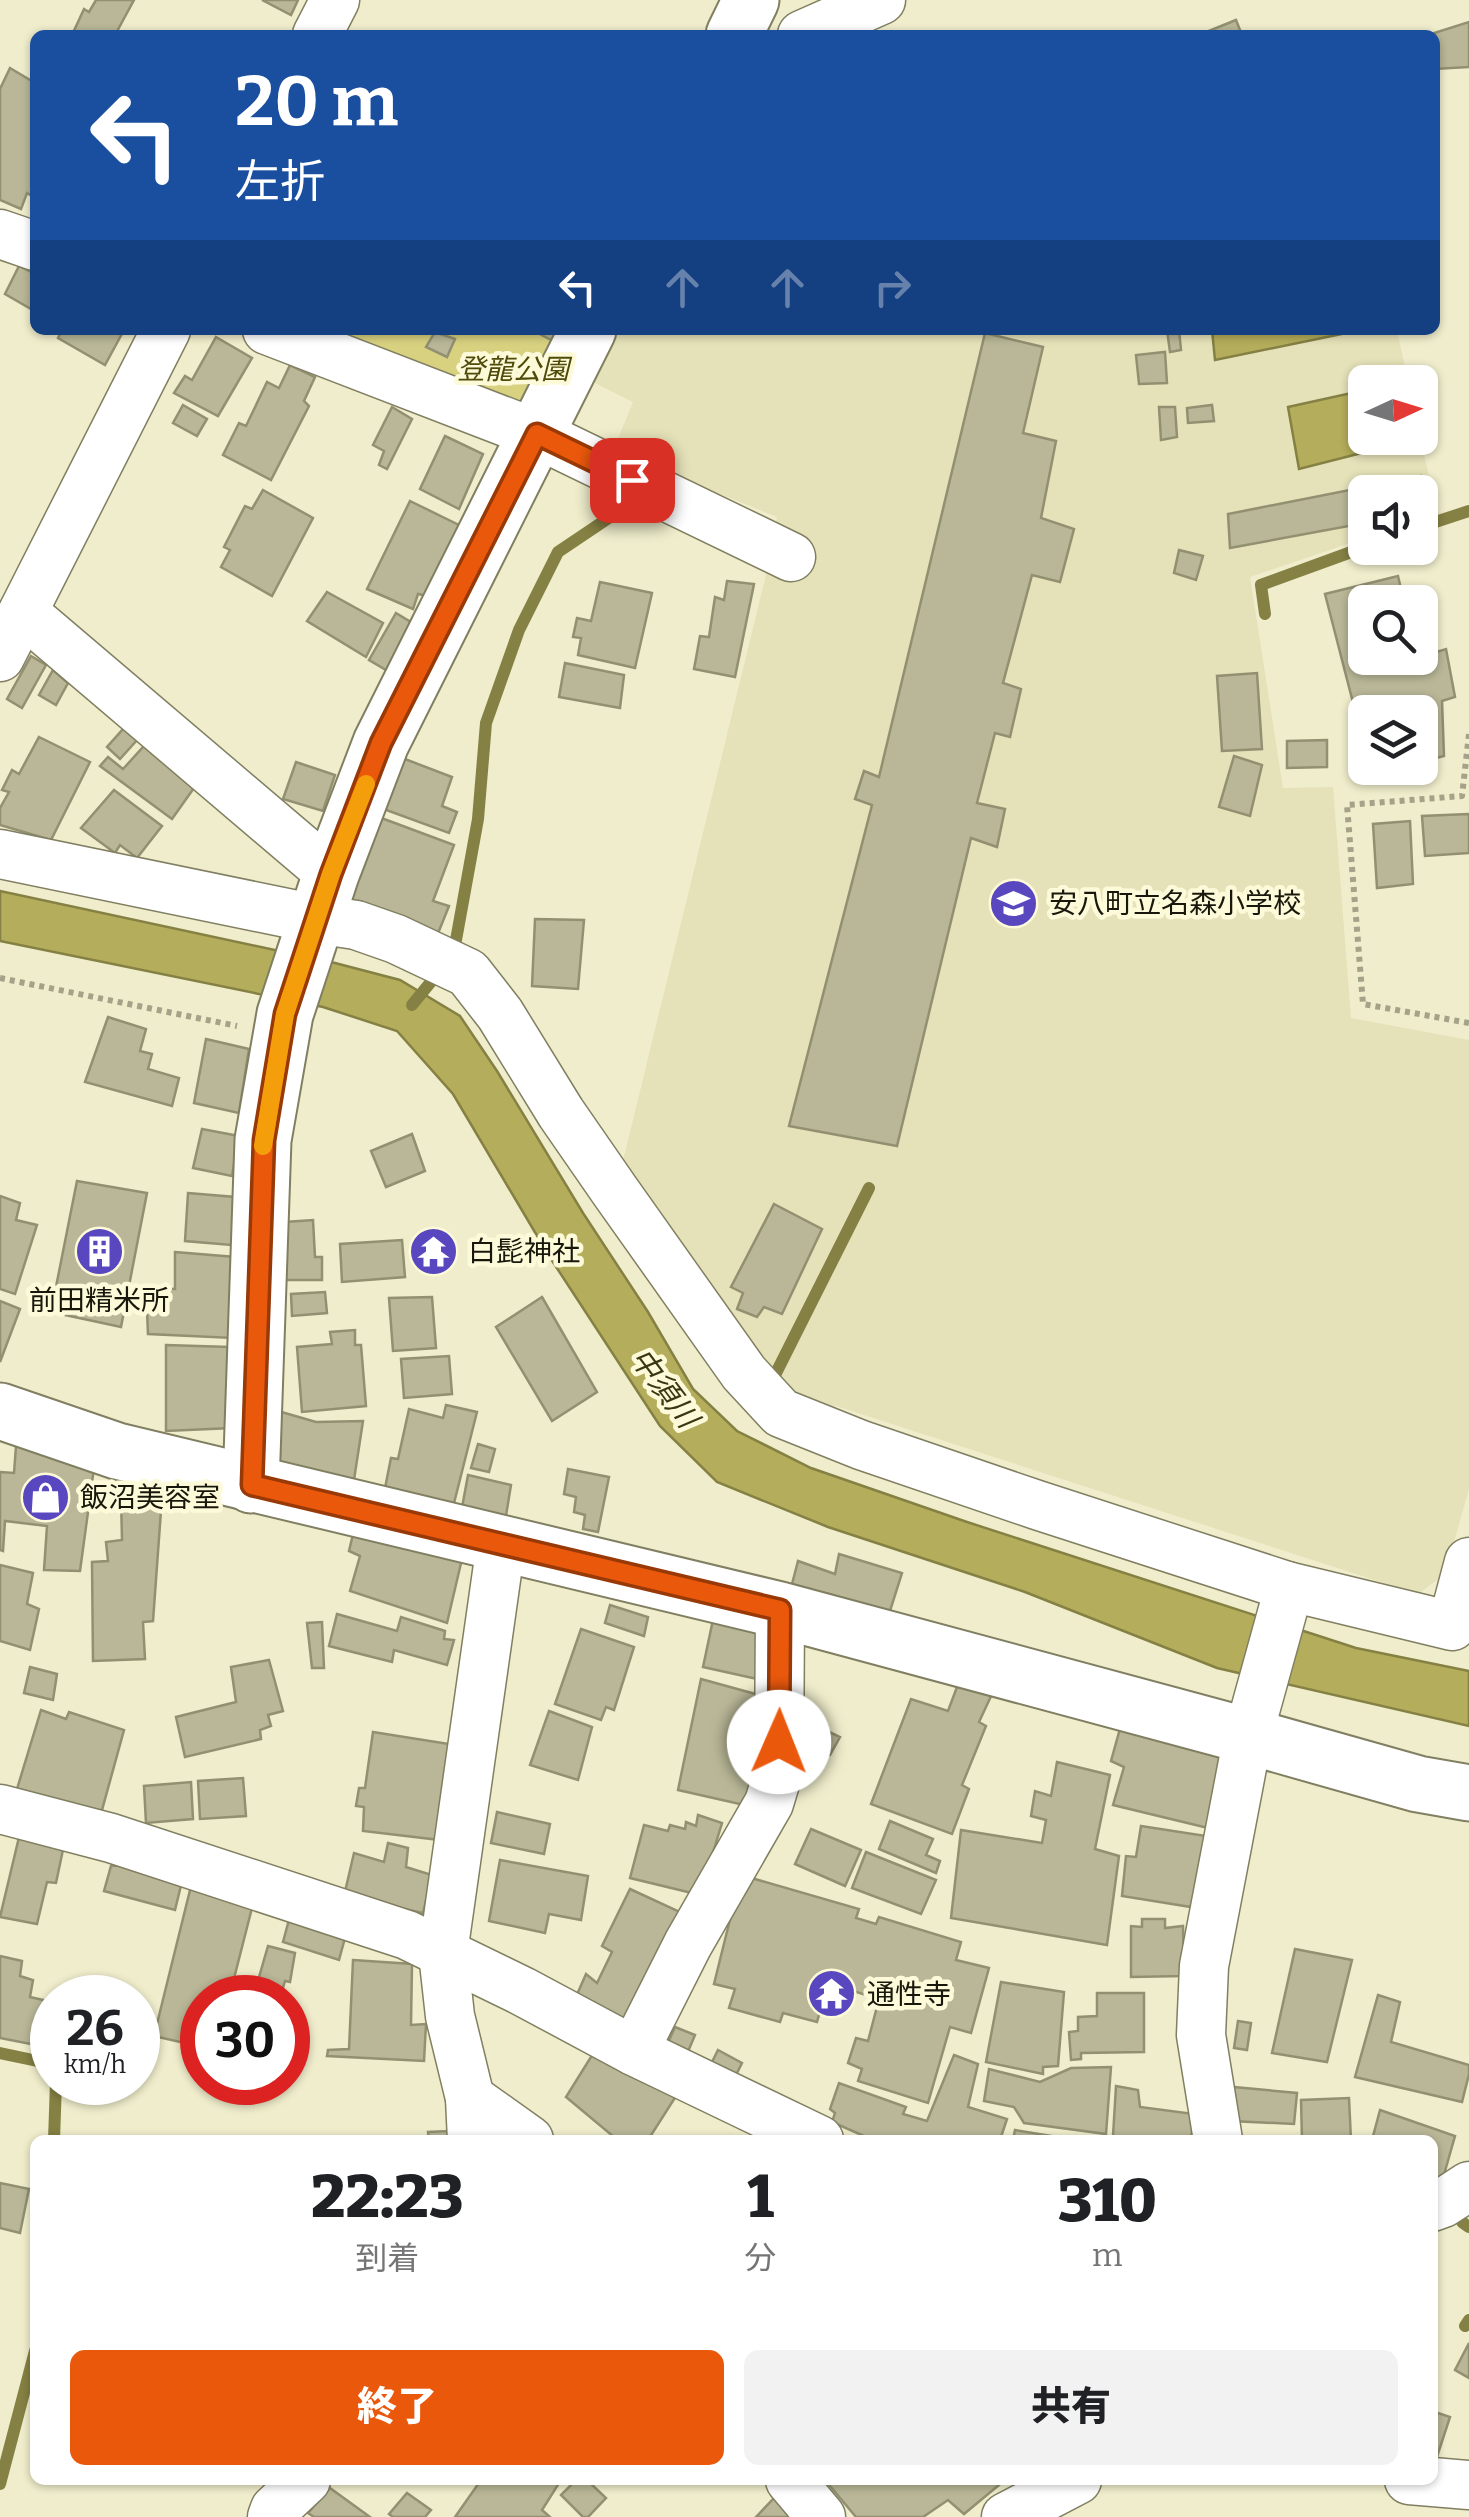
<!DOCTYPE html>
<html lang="ja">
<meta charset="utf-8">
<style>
body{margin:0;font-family:Bitter,"Noto Sans JP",serif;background:#f2f2f2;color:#202124;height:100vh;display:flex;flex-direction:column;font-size:38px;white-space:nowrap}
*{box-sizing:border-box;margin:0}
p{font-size:32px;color:#757577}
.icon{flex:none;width:55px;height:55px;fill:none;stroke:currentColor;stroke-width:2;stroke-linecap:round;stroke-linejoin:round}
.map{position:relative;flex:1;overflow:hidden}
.drawer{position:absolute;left:30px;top:2135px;width:1408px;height:350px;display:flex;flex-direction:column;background:#fff;border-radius:15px;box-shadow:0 2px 8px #0004}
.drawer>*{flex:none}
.banner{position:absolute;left:30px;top:30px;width:1410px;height:305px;border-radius:15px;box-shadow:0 2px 8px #0004;background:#1a4fa0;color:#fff;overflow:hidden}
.needle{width:65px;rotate:86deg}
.fabs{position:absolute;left:1348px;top:365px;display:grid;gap:20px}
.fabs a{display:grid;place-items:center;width:90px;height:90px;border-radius:15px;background:#fff;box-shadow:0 2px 8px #0004;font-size:50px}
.speed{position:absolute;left:30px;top:1975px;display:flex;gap:20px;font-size:50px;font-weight:700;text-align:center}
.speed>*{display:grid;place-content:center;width:130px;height:130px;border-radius:50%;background:#fff;box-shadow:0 2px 8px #0004;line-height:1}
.speed small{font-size:25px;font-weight:400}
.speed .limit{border:15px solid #d22;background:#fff;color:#111}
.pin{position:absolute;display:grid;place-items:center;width:85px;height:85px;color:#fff;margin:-42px;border-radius:20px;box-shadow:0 5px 15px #0006}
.me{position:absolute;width:110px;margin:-55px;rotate:1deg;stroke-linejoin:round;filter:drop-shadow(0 0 8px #0008)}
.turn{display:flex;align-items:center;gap:35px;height:210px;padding:0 40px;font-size:45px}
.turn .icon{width:130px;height:130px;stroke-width:2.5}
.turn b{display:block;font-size:70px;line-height:85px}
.lanes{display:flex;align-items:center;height:95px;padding:0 40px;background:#0003;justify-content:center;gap:50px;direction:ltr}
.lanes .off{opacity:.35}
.eta{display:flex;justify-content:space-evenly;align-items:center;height:170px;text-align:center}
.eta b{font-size:60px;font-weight:800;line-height:70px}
.button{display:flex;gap:20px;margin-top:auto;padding:20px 40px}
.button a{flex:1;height:115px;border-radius:15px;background:#ea580c;color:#fff;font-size:40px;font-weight:800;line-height:115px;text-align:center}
.button a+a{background:#f2f2f2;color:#202124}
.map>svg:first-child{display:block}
</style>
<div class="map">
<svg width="1469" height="2517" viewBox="0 0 1469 2517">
<rect width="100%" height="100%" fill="#efedcb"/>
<polygon fill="#e5e2b9" points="617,330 1397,330 1408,382 1365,382 1365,438 1420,436 1437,513 1420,519 1420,492 1365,492 1365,538 1250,577 1283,788 1333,787 1351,1018 1469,1040 1469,1489 1445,1574 1418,1594 836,1406 822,1419 784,1401 620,1173 765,579 777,517 613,451 633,402 593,382"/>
<polygon fill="#d8d180" points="315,330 576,330 532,419"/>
<g fill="#b4ad5b" stroke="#858043" stroke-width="2.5">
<polygon points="1212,330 1361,330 1215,360"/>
<polygon points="1365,390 1365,438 1387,438 1389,446 1299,469 1288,407"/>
<polygon points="0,891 335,963 400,980 460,1016 497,1071 583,1213 648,1312 693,1389 737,1431 811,1468 967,1522 1356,1648 1469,1671 1469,1726 1217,1668 1025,1592 828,1527 717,1482 660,1426 549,1256 453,1094 397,1031 323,1007 0,941"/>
</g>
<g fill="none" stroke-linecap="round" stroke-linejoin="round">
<g stroke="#858043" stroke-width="12">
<polyline points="1420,527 1469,511"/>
<polyline points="1265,614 1261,585 1365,547"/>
<polyline points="454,951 478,819 486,723 519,630 558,552 616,513"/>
<polyline points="412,1005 439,972"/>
<polyline points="769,1387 869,1188"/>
<polyline points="0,2053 52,2064"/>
<polyline points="54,2140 56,2082"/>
<polyline points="1462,2222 1469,2227"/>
<polyline points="1465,2326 1469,2320"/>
<polyline points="0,2484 35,2351"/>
</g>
</g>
<g fill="#b9b797" stroke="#929071" stroke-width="2.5">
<polygon points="96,0 134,0 115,35 72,35 84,9 89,12"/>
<polygon points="262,0 298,0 291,15"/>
<polygon points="1236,20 1242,35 1199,35"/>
<polygon points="1469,22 1469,67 1435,69 1435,35 1428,35"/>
<polygon points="10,68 35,83 35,198 27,193 21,209 0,200 0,89"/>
<polygon points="19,266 35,274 35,302 31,309 5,294"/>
<polygon points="62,330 124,330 105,365 58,338"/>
<polygon points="532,330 560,330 555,342"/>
<polygon points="1167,330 1179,330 1181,350 1170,352"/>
<polygon points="435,332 455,339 447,357 426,347"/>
<polygon points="985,333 1043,347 1023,433 1056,441 1041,518 1074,529 1060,582 1032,575 1003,683 1021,689 1010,737 995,733 977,803 1005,809 997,847 971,838 897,1146 789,1126 872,805 855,799 864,771 879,777"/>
<polygon points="216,337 252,358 218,416 174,393 185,376 192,380"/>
<polygon points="1165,352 1167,383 1139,384 1136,355"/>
<polygon points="290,365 315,377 304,401 309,406 271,480 223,455 239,423 246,426 267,382 279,388"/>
<polygon points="183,405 207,419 197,436 173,423"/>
<polygon points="1212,405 1214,421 1188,423 1187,408"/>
<polygon points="392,407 412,419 387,469 379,465 384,451 373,445"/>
<polygon points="1159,407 1175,407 1177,437 1161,440"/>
<polygon points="445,436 483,454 459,509 420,489"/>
<polygon points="1421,476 1428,504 1420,507 1420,492 1365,492 1365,523 1230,548 1228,514"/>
<polygon points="263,490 313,518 272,596 221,567 230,550 224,547 245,506 252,509"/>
<polygon points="410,501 459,525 428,596 418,594 413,609 367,589"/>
<polygon points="1179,550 1203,556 1196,580 1174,573"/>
<polygon points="1398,576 1404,602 1365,602 1365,658 1417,658 1446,649 1455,697 1442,701 1444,756 1420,762 1420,712 1365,712 1365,717 1357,718 1325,594"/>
<polygon points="727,581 754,584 735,677 694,669 700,636 709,637 715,597 724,600"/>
<polygon points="600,582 652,593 635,668 578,655 581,638 573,637 577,618 591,621"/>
<polygon points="327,592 383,623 366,657 307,621"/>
<polygon points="396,613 414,624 386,670 369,660"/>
<polygon points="31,656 46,665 22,708 7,699"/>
<polygon points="565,663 624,675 620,708 559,697"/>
<polygon points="53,670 68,683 56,705 39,695"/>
<polygon points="1257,673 1262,749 1222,751 1217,676"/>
<polygon points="124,728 138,739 120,759 107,747"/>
<polygon points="39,737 90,762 51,840 0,825 0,808 9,792 2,790 12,770 19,774"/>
<polygon points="1327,740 1327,767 1287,768 1287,741"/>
<polygon points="144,746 194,788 172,819 100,766 108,757 123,769"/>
<polygon points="397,756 452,777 442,806 457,812 449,833 378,807"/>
<polygon points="1234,756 1262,765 1250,816 1219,807"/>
<polygon points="296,762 335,775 323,811 283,799"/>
<polygon points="114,790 162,826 137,858 120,845 115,853 81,828"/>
<polygon points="1469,814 1469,853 1425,856 1422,816"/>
<polygon points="376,816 454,845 433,901 449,906 437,936 344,900"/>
<polygon points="1410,821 1413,884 1377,888 1373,824"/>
<polygon points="535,919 584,920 578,989 532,986"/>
<polygon points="108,1017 146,1029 140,1051 152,1054 148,1069 179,1078 172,1106 85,1082"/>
<polygon points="206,1039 249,1049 239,1113 194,1103"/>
<polygon points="202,1129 239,1136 232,1176 193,1168"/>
<polygon points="412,1134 425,1171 386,1187 371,1151"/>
<polygon points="77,1181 147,1193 121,1327 51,1312"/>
<polygon points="188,1193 235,1197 231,1245 185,1241"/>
<polygon points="0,1196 20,1203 16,1220 37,1225 15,1294 0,1289"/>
<polygon points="774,1204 822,1229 782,1314 764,1307 757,1317 737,1309 743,1293 731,1287"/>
<polygon points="313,1220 315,1257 322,1257 322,1280 282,1280 285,1222"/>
<polygon points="402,1240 405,1277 342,1282 340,1244"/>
<polygon points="175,1252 235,1257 233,1338 148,1334 146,1288 175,1289"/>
<polygon points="325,1292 327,1313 292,1316 291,1294"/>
<polygon points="432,1297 436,1348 393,1351 389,1298"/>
<polygon points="542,1297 597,1392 552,1421 496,1327"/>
<polygon points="0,1301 20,1309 0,1362"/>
<polygon points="355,1330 355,1345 361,1345 366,1406 302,1412 297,1347 332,1344 330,1332"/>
<polygon points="166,1345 229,1347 232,1428 166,1431"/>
<polygon points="449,1356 452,1394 404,1398 401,1359"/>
<polygon points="446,1405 477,1412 451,1515 383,1498 391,1458 398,1459 409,1409 443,1418"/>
<polygon points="278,1411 316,1422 363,1421 352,1493 274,1473 280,1455"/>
<polygon points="478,1444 495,1449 489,1472 471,1468"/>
<polygon points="16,1446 94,1468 80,1571 44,1570 47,1526 5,1521 3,1551 0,1550 0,1472 14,1473"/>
<polygon points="568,1469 609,1477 598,1532 583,1529 585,1515 574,1512 576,1497 564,1494"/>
<polygon points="468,1475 511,1485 505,1522 461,1513"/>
<polygon points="162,1497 153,1621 143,1622 145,1659 93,1661 92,1562 108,1561 106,1542 122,1540 121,1498"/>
<polygon points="354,1530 462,1559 447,1623 350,1591 360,1556 349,1551"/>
<polygon points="839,1554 902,1573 890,1611 792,1584 798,1561 835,1574"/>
<polygon points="0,1565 33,1573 27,1604 39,1609 30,1650 0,1641"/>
<polygon points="610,1605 648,1617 644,1636 605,1623"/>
<polygon points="337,1614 397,1631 401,1617 445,1631 444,1639 454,1640 447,1665 394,1650 392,1662 329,1646"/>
<polygon points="714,1615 764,1624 757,1679 703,1667"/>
<polygon points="322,1622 324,1668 312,1668 307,1623"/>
<polygon points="581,1629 634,1647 614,1710 606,1707 601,1720 555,1704"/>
<polygon points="269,1660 283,1711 268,1715 271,1726 260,1730 261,1739 185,1757 176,1717 236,1702 231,1667"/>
<polygon points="30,1667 57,1674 53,1700 24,1693"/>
<polygon points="701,1679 759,1695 748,1753 761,1757 753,1807 678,1790"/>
<polygon points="960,1679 992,1694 979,1722 986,1726 962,1785 969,1789 952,1834 871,1804 911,1699 948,1711"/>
<polygon points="41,1710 66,1719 69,1712 124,1730 99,1821 17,1789"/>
<polygon points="549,1711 592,1727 578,1780 530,1765"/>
<polygon points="804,1720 840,1737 830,1755 794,1740"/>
<polygon points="1121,1725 1228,1755 1212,1829 1113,1805 1124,1767 1111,1761"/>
<polygon points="373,1732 449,1744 440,1840 363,1831 364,1807 356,1806 359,1788 365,1788"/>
<polygon points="1057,1762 1110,1775 1095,1849 1119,1856 1107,1945 951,1918 961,1830 1042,1843 1046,1820 1031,1816 1035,1791 1051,1796"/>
<polygon points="243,1778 246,1816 200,1819 198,1781"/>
<polygon points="191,1782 193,1819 146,1823 144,1786"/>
<polygon points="497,1812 550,1824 544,1854 491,1843"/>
<polygon points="698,1815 722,1823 700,1895 630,1878 644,1825 668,1831 670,1825 685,1829 686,1822 696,1826"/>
<polygon points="890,1821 933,1839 926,1855 940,1861 936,1873 879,1849"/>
<polygon points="1141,1826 1206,1836 1197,1908 1122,1896 1126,1856 1136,1857"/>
<polygon points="811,1829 861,1850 845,1886 795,1864"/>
<polygon points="20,1833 64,1845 56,1883 47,1882 37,1924 0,1917"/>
<polygon points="388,1843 408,1848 406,1867 432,1875 423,1913 344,1896 354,1853 384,1862"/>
<polygon points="866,1852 936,1880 921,1914 852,1888"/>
<polygon points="500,1860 588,1876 581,1920 549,1914 545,1933 489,1921"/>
<polygon points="144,1864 183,1877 175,1910 104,1891 111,1866"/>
<polygon points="741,1875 859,1909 856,1918 876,1924 879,1917 961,1942 956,1960 989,1968 971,2033 950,2027 928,2103 858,2081 862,2069 848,2063 856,2038 868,2041 879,1999 828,1983 817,2022 783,2013 780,2022 729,2008 735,1989 714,1984"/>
<polygon points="192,1882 254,1900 229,1998 202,1998 202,2047 154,2036"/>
<polygon points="630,1889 680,1912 630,2024 575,1999 586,1974 597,1983 612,1952 602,1946"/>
<polygon points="290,1916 346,1934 339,1960 283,1942"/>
<polygon points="1142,1919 1165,1919 1165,1928 1183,1926 1184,1976 1131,1977 1131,1926 1142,1927"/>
<polygon points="268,1946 295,1953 290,1982 285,1981 280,1998 253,1998"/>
<polygon points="1295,1949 1352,1960 1327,2062 1272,2053"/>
<polygon points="0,1956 22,1961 20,1976 33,1980 30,1997 52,2002 46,2047 0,2038"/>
<polygon points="353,1960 412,1964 411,2025 426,2024 424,2061 327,2056 328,2050 349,2049"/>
<polygon points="1001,1982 1064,1992 1058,2066 1043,2067 1043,2074 986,2062"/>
<polygon points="1097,1993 1144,1993 1144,2052 1081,2053 1081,2059 1071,2060 1069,2032 1078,2031 1078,2017 1097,2016"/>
<polygon points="1378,1995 1400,2002 1391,2042 1469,2065 1469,2074 1462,2102 1355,2077"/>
<polygon points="1238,2021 1251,2023 1247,2050 1234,2048"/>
<polygon points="675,2027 695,2035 687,2054 667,2045"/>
<polygon points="718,2050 742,2063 732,2083 708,2070"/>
<polygon points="594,2052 678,2093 648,2140 611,2140 614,2137 566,2097"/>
<polygon points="954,2055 978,2064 968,2107 1007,2119 1000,2140 873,2140 832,2122 835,2113 830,2109 839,2083 906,2107 903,2114 927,2121"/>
<polygon points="1111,2067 1106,2134 1024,2123 1014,2107 984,2101 989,2069 1040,2082 1071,2068"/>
<polygon points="1116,2086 1138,2090 1140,2107 1194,2114 1191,2140 1138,2140 1113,2136"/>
<polygon points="1234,2087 1297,2093 1294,2124 1231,2121"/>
<polygon points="1349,2098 1351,2140 1302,2140 1301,2100"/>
<polygon points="1380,2110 1455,2136 1443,2178 1432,2176 1432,2140 1372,2140"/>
<polygon points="1015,2130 1076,2140 1013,2140"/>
<polygon points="449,2131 449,2140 429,2140 428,2132"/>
<polygon points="0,2183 29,2189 20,2233 0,2228"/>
<polygon points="1469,2343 1469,2378 1455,2370"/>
<polygon points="1432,2411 1450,2417 1435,2463 1432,2462"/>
<polygon points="481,2480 561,2480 542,2510 550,2517 455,2517"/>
<polygon points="576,2480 587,2480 606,2498 588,2517 583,2517 561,2495"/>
<polygon points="825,2480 996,2480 999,2485 964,2514 948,2500 923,2517 856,2517"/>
<polygon points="330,2488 370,2517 314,2517 308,2513"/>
<polygon points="407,2493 431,2510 425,2517 393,2517 389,2514"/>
<polygon points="775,2497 796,2517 756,2517"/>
</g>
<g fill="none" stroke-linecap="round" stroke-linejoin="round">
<defs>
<g id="minor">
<polyline points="317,35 335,0"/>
<polyline points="802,35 881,0"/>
<polyline points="0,234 35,246"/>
<polyline points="267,330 537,434 791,557"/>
<polyline points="23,612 331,874"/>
<polyline points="0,657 166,330"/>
<polyline points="0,854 316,919 356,925 396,939 468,973 500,1014 561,1113 615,1191 744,1373 781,1413 861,1445 1037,1505 1287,1586"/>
<polyline points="0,1809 111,1838 407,1935 522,1991 634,2051 819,2140"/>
<polyline points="634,2051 688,1944 769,1803 779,1770 780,1610"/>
<polyline points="470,2098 529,2140"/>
<polyline points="472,2140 470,2098 450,2016 443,1953 501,1544"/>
<polyline points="1218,2140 1201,2035 1204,1966 1248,1736 1284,1606 1287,1586 1452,1626 1469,1562"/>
<polyline points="1432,2207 1443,2203 1469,2186"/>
<polyline points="790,2480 821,2517"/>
<polyline points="1409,2480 1469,2485"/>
<polyline points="272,2517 275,2509 306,2480"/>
<polyline points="1006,2517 1077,2480"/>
</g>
<g id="tertiary">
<polyline points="734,35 751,0"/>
<polyline points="0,1411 117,1451 780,1610 1248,1736 1418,1784 1469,1793"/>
<polyline points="251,1485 263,1140 285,1014 331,874 381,743 588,330"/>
</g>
</defs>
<use href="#minor" stroke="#817f61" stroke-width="51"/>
<use href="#tertiary" stroke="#817f61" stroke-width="59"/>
<g stroke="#a4a288" stroke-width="6" stroke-dasharray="5 5" stroke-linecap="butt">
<polyline points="1469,734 1462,796 1347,805 1363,1004 1469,1023"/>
<polyline points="0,978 237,1026"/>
</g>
<use href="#minor" stroke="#fff" stroke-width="48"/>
<use href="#tertiary" stroke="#fff" stroke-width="55"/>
</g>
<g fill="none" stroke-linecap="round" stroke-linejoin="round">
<defs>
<polyline id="route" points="632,480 537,434 381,743 331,874 285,1014 264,1140 252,1485 780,1610 779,1742"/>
</defs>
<use href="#route" stroke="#983908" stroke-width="25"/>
<use href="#route" stroke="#ea580c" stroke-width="18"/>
<polyline stroke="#f59e0b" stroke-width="18" points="263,1146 285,1014 331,874 366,784"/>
</g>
<defs>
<symbol id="school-disc" viewBox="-11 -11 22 22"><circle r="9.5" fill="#5947bf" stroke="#fcfad8"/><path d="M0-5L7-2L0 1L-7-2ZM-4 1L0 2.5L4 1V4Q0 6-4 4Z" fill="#fff"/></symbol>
<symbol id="temple-disc" viewBox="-11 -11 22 22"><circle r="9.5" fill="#5947bf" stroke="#fcfad8"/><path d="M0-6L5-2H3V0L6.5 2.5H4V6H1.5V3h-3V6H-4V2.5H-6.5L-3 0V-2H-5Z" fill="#fff"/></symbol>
<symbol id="building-disc" viewBox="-11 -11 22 22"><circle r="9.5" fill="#5947bf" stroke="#fcfad8"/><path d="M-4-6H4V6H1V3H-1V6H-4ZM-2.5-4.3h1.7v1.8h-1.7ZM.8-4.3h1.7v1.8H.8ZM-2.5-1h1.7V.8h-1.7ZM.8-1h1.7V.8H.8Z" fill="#fff"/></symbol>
<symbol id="shop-disc" viewBox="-11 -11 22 22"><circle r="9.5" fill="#5947bf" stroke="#fcfad8"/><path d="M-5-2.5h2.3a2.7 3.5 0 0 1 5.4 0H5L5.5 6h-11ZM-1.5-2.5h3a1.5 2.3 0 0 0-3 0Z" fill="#fff"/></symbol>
</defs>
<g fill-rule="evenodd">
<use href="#school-disc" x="986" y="876" width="55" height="55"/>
<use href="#temple-disc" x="406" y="1224" width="55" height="55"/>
<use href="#building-disc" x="72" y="1224" width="55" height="55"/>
<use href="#shop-disc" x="18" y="1470" width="55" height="55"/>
<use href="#temple-disc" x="804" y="1966" width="55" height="55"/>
</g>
<g text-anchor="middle" stroke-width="9" stroke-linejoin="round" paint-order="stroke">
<g font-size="28" font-style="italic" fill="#504b09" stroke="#fcfad8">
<text x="513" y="379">登龍公園</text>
</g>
<g font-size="28" fill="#18170b" stroke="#fcfad8" text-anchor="start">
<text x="1049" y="913">安八町立名森小学校</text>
<text x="468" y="1261">白髭神社</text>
<text x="99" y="1310" text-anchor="middle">前田精米所</text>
<text x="80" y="1507">飯沼美容室</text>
<text x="867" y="2004">通性寺</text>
</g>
<g font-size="30" font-style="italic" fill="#3a3713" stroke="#fcfad8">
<text transform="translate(664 1388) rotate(53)" y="10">中須川</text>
</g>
</g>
</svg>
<div class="fabs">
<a><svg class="needle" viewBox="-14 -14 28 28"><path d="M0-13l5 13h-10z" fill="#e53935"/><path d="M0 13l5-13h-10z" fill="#757577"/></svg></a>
<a><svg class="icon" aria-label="sound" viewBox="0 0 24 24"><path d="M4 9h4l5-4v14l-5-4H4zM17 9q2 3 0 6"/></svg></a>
<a><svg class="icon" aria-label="search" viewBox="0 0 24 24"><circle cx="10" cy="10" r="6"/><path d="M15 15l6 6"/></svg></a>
<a><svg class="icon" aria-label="layers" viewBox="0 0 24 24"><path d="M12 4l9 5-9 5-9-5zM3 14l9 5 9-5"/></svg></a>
</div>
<div class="speed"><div>26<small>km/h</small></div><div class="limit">30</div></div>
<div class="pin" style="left:632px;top:480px;background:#d93025"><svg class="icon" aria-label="arrive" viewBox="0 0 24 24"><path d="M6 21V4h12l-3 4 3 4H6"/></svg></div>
<svg class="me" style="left:779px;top:1742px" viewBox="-20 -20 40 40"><circle r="19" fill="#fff"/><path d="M0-13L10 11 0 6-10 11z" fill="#ea580c"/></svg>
<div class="banner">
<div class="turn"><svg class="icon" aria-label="left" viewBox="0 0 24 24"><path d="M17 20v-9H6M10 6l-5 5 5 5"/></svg><div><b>20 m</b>左折</div></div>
<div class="lanes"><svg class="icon" aria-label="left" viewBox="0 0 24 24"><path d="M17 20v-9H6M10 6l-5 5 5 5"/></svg><svg class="icon off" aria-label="ahead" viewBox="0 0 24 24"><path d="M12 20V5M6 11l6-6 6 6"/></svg><svg class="icon off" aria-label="ahead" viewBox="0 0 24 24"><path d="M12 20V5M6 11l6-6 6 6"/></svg><svg class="icon off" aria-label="right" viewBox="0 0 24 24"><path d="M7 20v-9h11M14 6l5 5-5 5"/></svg></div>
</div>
<section class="drawer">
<div class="eta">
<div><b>22:23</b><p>到着</p></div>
<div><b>1</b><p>分</p></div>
<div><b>310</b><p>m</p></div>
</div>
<div class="button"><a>終了</a><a>共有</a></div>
</section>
</div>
